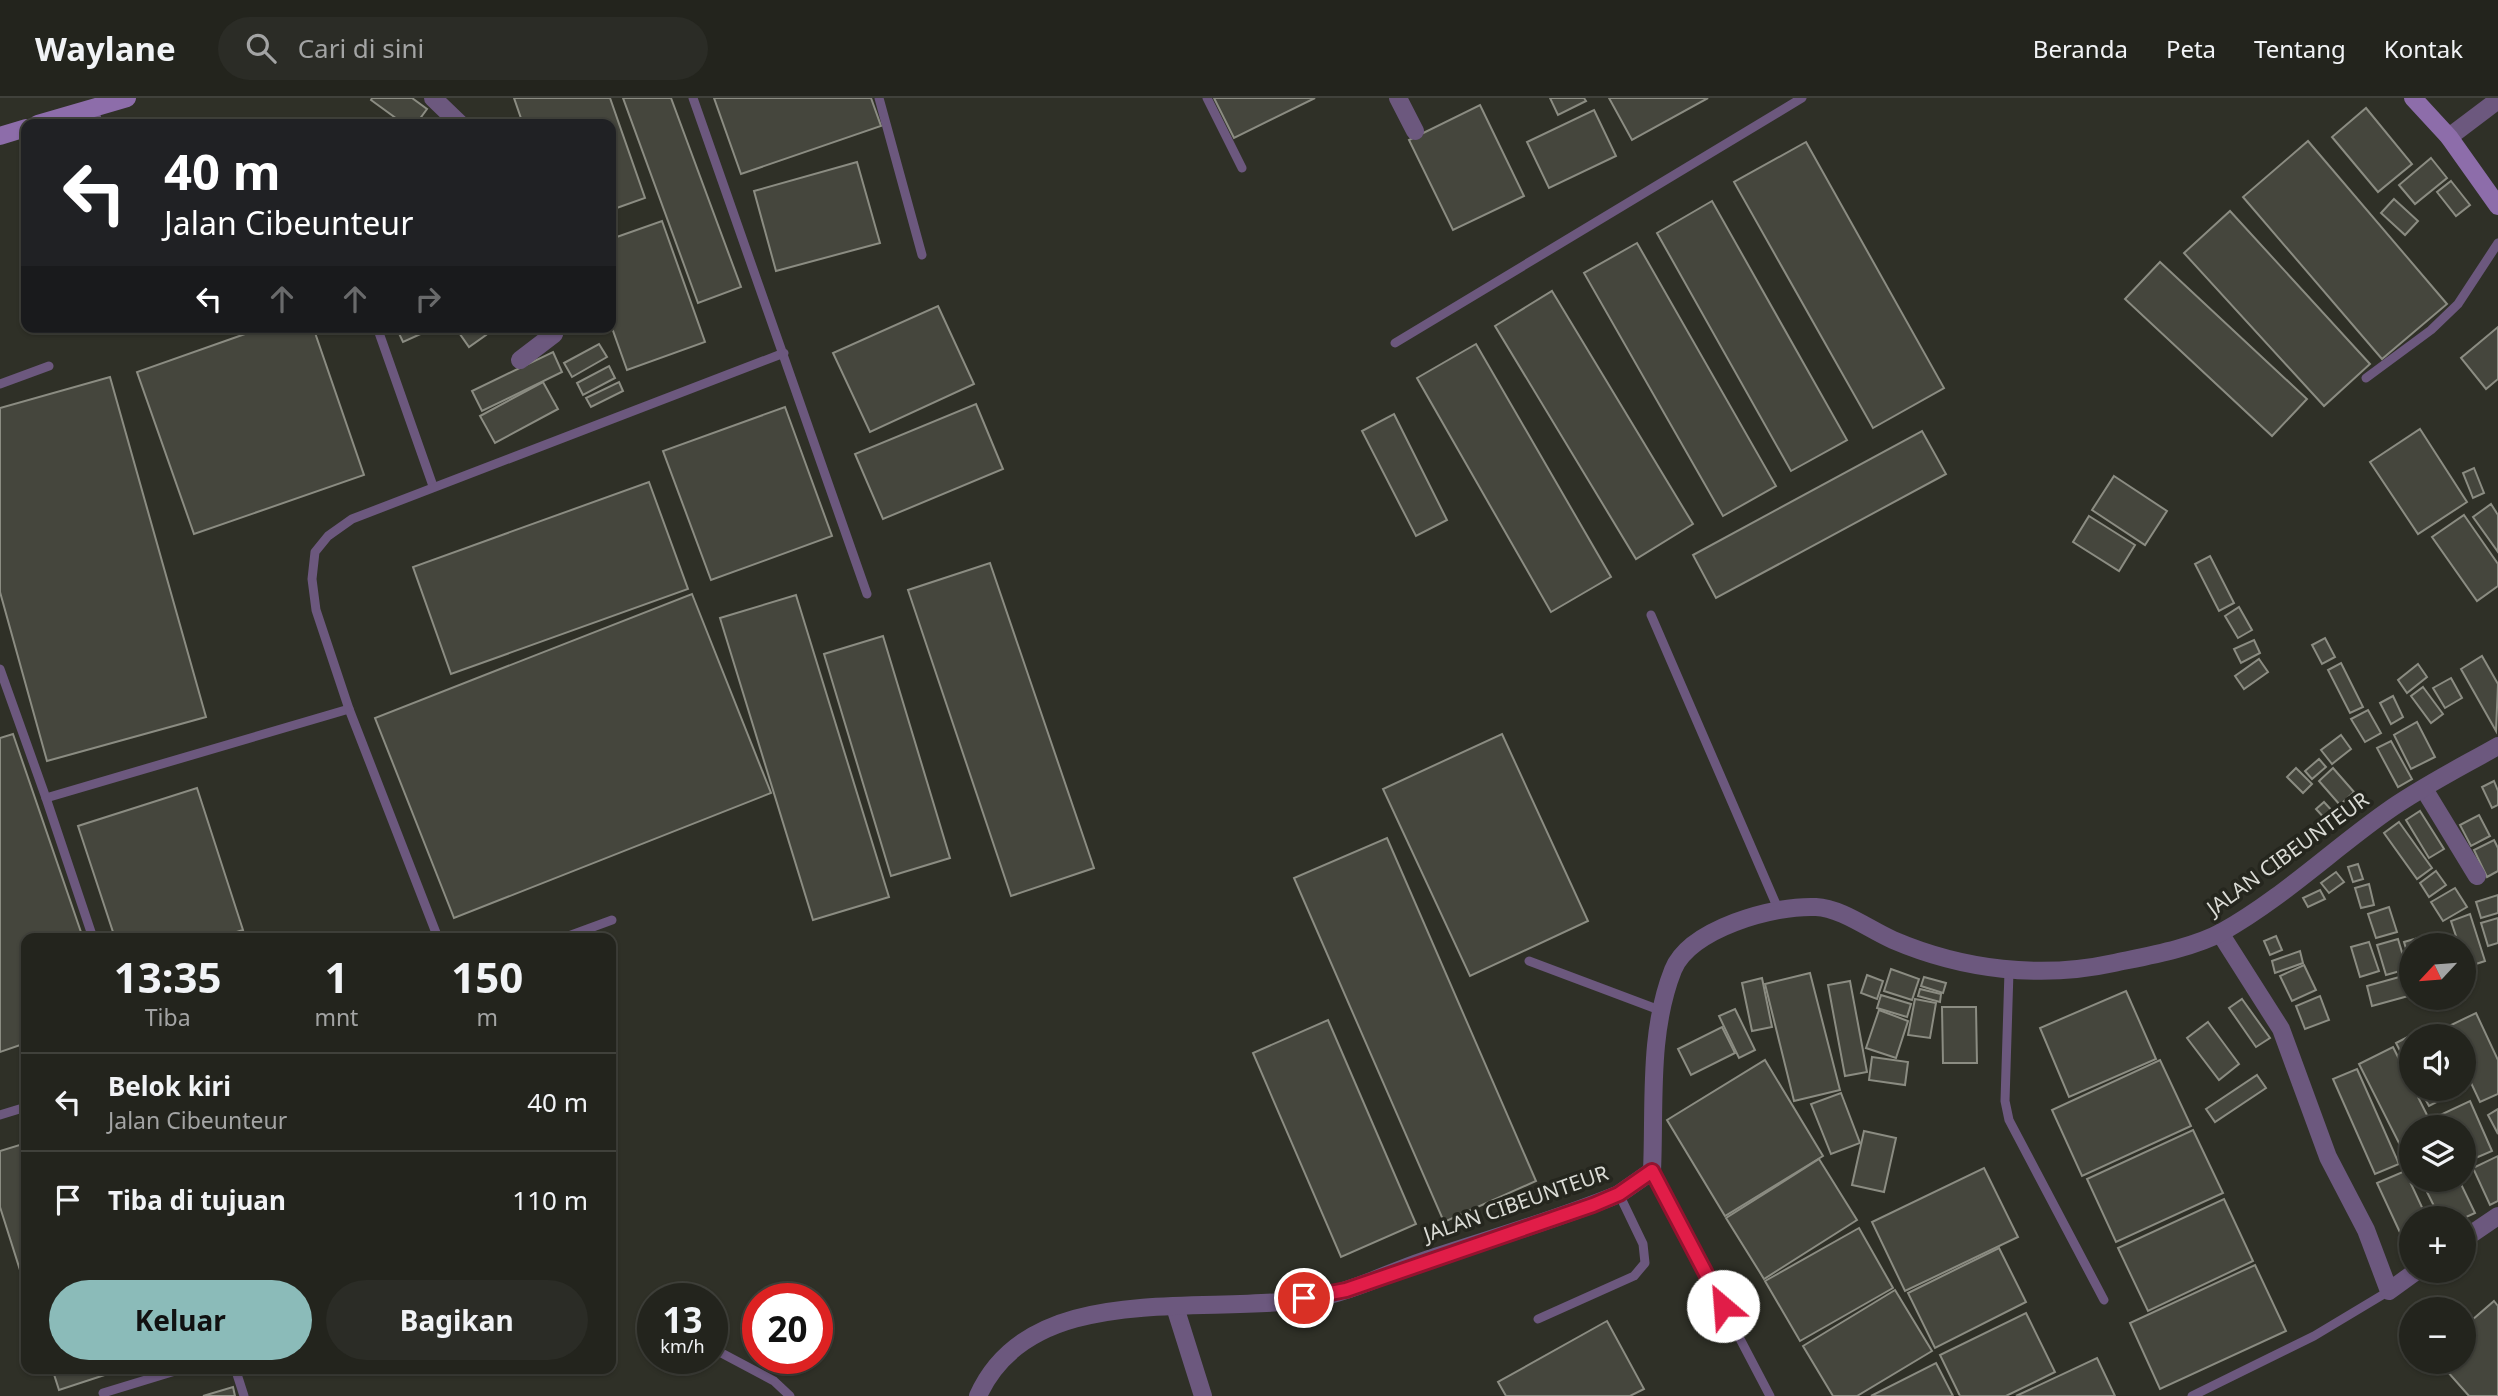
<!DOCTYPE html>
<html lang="id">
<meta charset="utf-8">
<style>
body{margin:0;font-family:"Noto Sans",sans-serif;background:#2b2c26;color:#f1f3f6;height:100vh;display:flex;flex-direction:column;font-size:26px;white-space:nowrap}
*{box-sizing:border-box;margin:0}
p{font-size:23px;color:#a3a4a4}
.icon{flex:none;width:38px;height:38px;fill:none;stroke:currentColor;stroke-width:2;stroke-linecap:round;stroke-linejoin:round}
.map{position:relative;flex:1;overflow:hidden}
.drawer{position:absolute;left:21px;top:835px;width:595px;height:441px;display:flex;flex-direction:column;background:#23241d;border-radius:14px;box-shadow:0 2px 5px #0004,0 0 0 2px #40413b}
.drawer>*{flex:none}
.banner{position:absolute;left:21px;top:21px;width:595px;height:214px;border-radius:14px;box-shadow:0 2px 5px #0004,0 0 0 2px #40413b;background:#202124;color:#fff;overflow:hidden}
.needle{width:46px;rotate:244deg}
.tools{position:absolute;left:2399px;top:835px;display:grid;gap:14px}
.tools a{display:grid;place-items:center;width:77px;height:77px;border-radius:50%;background:#23241d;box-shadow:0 2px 5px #0004,0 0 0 2px #40413b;font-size:35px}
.speed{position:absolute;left:637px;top:1185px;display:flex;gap:14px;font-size:35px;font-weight:700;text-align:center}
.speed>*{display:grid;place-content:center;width:91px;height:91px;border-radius:50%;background:#23241d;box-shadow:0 2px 5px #0004,0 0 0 2px #40413b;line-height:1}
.speed small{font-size:18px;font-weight:400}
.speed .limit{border:10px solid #d22;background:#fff;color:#111}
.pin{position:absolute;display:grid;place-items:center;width:60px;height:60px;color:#fff;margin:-30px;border:4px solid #fff;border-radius:50%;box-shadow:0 2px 7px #0007}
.me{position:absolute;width:77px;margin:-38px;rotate:333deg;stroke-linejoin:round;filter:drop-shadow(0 0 5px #0008)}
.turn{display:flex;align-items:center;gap:24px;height:147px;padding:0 28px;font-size:32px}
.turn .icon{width:91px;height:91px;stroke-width:2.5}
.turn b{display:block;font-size:49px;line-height:60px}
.lanes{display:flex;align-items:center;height:66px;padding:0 28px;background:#0003;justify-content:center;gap:35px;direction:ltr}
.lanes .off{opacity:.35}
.eta{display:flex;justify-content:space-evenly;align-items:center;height:119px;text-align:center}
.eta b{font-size:42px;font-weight:700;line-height:49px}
.action{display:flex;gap:14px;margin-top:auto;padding:14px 28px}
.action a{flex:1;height:80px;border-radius:42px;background:#8bbbb9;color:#111;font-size:28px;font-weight:700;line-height:80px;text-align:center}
.action a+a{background:#2b2c26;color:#f1f3f6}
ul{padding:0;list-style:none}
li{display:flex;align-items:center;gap:21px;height:98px;padding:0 28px;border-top:2px solid #40413b}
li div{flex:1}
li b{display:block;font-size:26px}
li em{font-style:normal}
header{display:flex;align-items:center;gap:42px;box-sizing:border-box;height:98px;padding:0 35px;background:#23241d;border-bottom:2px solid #40413b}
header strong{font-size:33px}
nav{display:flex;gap:38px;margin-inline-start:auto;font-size:24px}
.search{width:490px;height:63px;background:#2b2c26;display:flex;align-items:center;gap:18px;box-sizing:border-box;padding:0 24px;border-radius:38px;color:#a3a4a4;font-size:26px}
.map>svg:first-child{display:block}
</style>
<header>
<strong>Waylane</strong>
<div class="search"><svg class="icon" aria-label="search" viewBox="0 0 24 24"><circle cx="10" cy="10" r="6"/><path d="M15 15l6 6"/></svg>Cari di sini</div>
<nav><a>Beranda</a><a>Peta</a><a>Tentang</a><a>Kontak</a></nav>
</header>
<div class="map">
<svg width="2498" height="1298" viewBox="0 0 2498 1298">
<rect width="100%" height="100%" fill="#2f3027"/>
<g fill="#45463d" stroke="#8b8c82" stroke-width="2">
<polygon points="372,0 412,0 427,11 416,26 404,26 371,2"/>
<polygon points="514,0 610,0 645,100 611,112 611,26 523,26"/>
<polygon points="623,0 671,0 741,189 698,205"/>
<polygon points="714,0 871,0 881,28 741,76"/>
<polygon points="1214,0 1315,0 1234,40"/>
<polygon points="1550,0 1584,0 1586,3 1558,17"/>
<polygon points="1609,0 1708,0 1632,42"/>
<polygon points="1480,7 1524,98 1453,132 1409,42"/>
<polygon points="2366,10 2412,66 2378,94 2332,39"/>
<polygon points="1594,12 1616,58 1549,90 1527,44"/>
<polygon points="2308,43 2447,206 2382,261 2243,99"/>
<polygon points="1806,44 1944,290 1873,330 1734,84"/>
<polygon points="2431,60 2447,80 2415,106 2399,87"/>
<polygon points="857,64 880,145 776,173 754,93"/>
<polygon points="2451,83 2470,107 2456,118 2437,94"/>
<polygon points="2394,101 2418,123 2405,137 2381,115"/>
<polygon points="1712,103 1847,342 1791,373 1657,135"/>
<polygon points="2230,113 2370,266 2324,308 2184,155"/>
<polygon points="662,123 705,244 627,272 611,227 611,141"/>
<polygon points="1637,145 1776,388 1723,418 1584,175"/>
<polygon points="2160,164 2307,301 2272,338 2125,201"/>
<polygon points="1552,193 1693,426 1636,461 1495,228"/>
<polygon points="938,208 974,286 870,334 833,255"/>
<polygon points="265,229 313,229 364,377 194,436 137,274"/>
<polygon points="396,229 421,229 423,235 403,244"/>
<polygon points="455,229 480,229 486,237 469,249"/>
<polygon points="2498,229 2498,281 2486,291 2461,260"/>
<polygon points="599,246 607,259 572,279 564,265"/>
<polygon points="1476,246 1611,479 1551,514 1417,280"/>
<polygon points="553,254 562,274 482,313 472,293"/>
<polygon points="609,268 615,280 583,297 577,285"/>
<polygon points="110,279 206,619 47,663 0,494 0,310"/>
<polygon points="543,284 558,311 495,345 480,318"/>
<polygon points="619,284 623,293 591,309 586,300"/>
<polygon points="976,306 1003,371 883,421 855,356"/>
<polygon points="785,309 832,438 711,482 663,353"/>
<polygon points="1394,316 1447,422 1416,438 1362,333"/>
<polygon points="2420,331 2467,404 2418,436 2370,364"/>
<polygon points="1922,333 1946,376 1716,500 1693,457"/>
<polygon points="2474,370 2484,395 2473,400 2463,375"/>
<polygon points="2114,378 2167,413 2145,447 2092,412"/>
<polygon points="649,384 688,491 451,576 413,469"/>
<polygon points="2491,406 2498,417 2498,454 2473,419"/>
<polygon points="2464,417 2498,466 2498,488 2477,503 2432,439"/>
<polygon points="2089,418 2135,447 2119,473 2073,444"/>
<polygon points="2210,458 2234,505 2219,513 2195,466"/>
<polygon points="990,465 1094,770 1011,798 908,492"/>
<polygon points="692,496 771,695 454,820 375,620"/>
<polygon points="796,497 889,799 813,822 720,520"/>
<polygon points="2239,509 2252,532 2238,540 2225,518"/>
<polygon points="883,538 950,760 891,778 824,556"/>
<polygon points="2325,540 2335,559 2322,566 2312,547"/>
<polygon points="2254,542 2260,555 2241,565 2234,551"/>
<polygon points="2482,558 2498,586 2496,633 2461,571"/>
<polygon points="2259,561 2268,574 2244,591 2235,578"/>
<polygon points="2341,565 2363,609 2350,615 2328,572"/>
<polygon points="2418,566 2427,579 2407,595 2398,582"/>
<polygon points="2451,580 2462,600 2445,610 2433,590"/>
<polygon points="2423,589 2443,616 2431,625 2411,598"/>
<polygon points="2393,598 2403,619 2391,626 2380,605"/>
<polygon points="2368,612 2381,635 2365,644 2351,621"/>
<polygon points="2417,624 2435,659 2411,671 2394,637"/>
<polygon points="13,636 83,840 26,840 26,945 0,954 0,640"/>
<polygon points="1502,636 1588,823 1470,878 1383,691"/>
<polygon points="2341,637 2351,651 2332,666 2321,652"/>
<polygon points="2391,643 2412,681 2398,689 2377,650"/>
<polygon points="2319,661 2326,669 2312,681 2305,673"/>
<polygon points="2296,670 2312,686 2303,695 2287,679"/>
<polygon points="2333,670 2354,694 2340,707 2319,683"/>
<polygon points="2494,683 2498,693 2498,707 2492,710 2482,689"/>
<polygon points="197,690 243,832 217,840 115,840 78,728"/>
<polygon points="2324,704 2335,716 2327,723 2316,711"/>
<polygon points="2420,713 2444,751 2429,760 2406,722"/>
<polygon points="2479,717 2490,738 2471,748 2460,727"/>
<polygon points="2399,724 2432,770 2417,781 2384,735"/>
<polygon points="1387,740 1536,1083 1444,1124 1294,780"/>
<polygon points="2494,742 2498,750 2498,773 2487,779 2474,752"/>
<polygon points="2358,766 2363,781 2353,784 2348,769"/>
<polygon points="2436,773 2446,787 2429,799 2420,785"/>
<polygon points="2336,774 2344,784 2329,795 2321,785"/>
<polygon points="2369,786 2374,807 2361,810 2355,790"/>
<polygon points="2455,790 2467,809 2443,823 2431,804"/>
<polygon points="2320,792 2325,801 2308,809 2303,800"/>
<polygon points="2498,797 2498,815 2481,820 2476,804"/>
<polygon points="2389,809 2397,834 2376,840 2368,816"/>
<polygon points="2470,816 2485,863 2467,869 2464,847 2459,847 2451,823"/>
<polygon points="2498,820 2498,845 2488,848 2481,825"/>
<polygon points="2432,836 2435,847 2412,847 2412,870 2404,844"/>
<polygon points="2276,838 2282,852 2270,857 2264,843"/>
<polygon points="2398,841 2407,871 2386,877 2377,847"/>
<polygon points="2369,844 2379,873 2360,879 2351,849"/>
<polygon points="2300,853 2303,865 2275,875 2272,863"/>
<polygon points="2304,867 2316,892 2292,903 2280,878"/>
<polygon points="1891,871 1919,881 1912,902 1884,893"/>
<polygon points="1810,875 1840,992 1794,1003 1765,886"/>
<polygon points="2410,876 2412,897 2372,908 2367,888"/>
<polygon points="1867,877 1883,883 1877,901 1861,895"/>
<polygon points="1924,879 1946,885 1943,895 1921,888"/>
<polygon points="1762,880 1772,929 1752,933 1742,885"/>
<polygon points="1850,883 1867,974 1845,978 1828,887"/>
<polygon points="1920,891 1941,896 1940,904 1918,898"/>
<polygon points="2126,893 2156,961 2069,999 2040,930"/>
<polygon points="1881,897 1911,906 1907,919 1877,910"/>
<polygon points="2320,898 2329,922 2305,931 2296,908"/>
<polygon points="1915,901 1936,905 1930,940 1908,937"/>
<polygon points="2242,901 2270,940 2256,949 2229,910"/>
<polygon points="1942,909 1976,909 1977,965 1943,965"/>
<polygon points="1735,911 1755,952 1739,960 1719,918"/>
<polygon points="1879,912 1908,923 1896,960 1866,950"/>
<polygon points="2476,915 2498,962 2498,996 2480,1004 2464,970 2464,938 2449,938 2445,930"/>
<polygon points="1328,922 1416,1126 1341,1159 1253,955"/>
<polygon points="2208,924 2239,966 2219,982 2187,940"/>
<polygon points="1722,929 1735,955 1691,977 1678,951"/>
<polygon points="2427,929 2432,938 2412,938 2412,976 2396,945"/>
<polygon points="2393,949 2433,1029 2412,1029 2412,1051 2404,1055 2359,966"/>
<polygon points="1872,959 1908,964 1905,987 1869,982"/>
<polygon points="1765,962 1823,1058 1725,1118 1667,1022"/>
<polygon points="2160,962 2191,1028 2082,1078 2052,1012"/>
<polygon points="2357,971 2399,1066 2375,1076 2333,981"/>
<polygon points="2257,977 2266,990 2215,1024 2206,1011"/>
<polygon points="2419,990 2459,990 2460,992 2429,1008"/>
<polygon points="1841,995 1860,1045 1831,1056 1811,1006"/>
<polygon points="2470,1003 2492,1053 2464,1065 2464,1029 2442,1029 2438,1018"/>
<polygon points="2498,1011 2498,1036 2488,1017"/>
<polygon points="2193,1032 2223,1095 2116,1144 2087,1081"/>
<polygon points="1864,1033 1896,1040 1884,1094 1852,1087"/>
<polygon points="26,1045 26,1191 0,1109 0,1053"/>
<polygon points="2498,1058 2498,1103 2490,1107 2473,1070"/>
<polygon points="1819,1061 1857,1122 1764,1181 1726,1120"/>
<polygon points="1984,1070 2018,1139 1905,1193 1872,1124"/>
<polygon points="2405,1073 2427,1120 2412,1120 2410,1156 2377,1085"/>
<polygon points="2421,1082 2459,1082 2475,1115 2464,1120 2440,1120"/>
<polygon points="2224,1101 2253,1163 2148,1213 2118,1150"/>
<polygon points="1859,1130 1893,1190 1800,1243 1765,1183"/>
<polygon points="1999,1150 2026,1204 1935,1250 1908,1195"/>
<polygon points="2255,1167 2286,1233 2160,1291 2130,1225"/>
<polygon points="1895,1192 1932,1253 1857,1298 1833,1298 1803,1248"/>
<polygon points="2494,1203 2498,1208 2498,1298 2469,1298 2439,1264 2464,1264 2464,1229"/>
<polygon points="2026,1215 2055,1274 2006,1298 1960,1298 1940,1257"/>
<polygon points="1607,1223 1644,1291 1630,1298 1506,1298 1498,1284"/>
<polygon points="2097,1260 2115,1298 2016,1298"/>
<polygon points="1936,1265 1953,1298 1871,1298"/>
<polygon points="52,1270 126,1270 59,1292"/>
<polygon points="233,1289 235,1298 203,1298"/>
</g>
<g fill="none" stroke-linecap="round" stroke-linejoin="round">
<g stroke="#6c587e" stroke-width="9">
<polyline points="693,0 867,496"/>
<polyline points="879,0 922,157"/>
<polyline points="1207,0 1242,70"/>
<polyline points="93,10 99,26"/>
<polyline points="377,229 433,388"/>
<polyline points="1395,245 1802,0"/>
<polyline points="2366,280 2431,232 2458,206 2498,145"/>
<polyline points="0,286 49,268"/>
<polyline points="1651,517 1779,813"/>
<polyline points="0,571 46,700"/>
<polyline points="93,840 46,700 349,611"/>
<polyline points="438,840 349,611 316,512 312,481 315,454 328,438 352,421 784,255"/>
<polyline points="563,840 612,822"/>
<polyline points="1529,863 1662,913"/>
<polyline points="2009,873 2005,1003 2009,1022 2104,1202"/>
<polyline points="0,1017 26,1009"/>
<polyline points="1652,1073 1770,1298"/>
<polyline points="1538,1221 1634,1178 1645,1165 1643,1146 1619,1096"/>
<polyline points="712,1250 774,1283 790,1298"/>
<polyline points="235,1270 244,1298"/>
<polyline points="103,1295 185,1270"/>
<polyline points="2192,1298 2314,1238 2389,1193"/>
</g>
<g stroke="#6c587e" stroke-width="18">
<polyline points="433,0 460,26"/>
<polyline points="1398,0 1415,33"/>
<polyline points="2449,39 2498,2"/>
<polyline points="520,262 554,236 556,229"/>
<polyline points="2424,691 2477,778"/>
<polyline points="2220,835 2281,931 2328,1059 2366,1132 2389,1193 2418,1172"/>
<polyline points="2464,1141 2498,1118"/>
<polyline points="1175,1209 1203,1298"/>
<path d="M 978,1298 C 1034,1172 1226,1224 1333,1196 C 1364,1188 1393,1173 1423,1163 C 1489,1141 1556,1122 1619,1096 L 1652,1073 C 1655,1007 1648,935 1673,872 C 1689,831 1774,807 1816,809 C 1841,810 1870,832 1893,842 C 1963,872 2041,881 2114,865 C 2147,858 2193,850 2222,834 C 2281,801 2331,753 2386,714 C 2421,689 2461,669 2498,648"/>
</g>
<g stroke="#8d6daa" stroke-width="18">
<polyline points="2413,0 2449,39 2498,108"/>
<polyline points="38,26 127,0"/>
<polyline points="0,38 26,30"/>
</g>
</g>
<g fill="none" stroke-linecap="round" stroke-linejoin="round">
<defs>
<polyline id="route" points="1304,1200 1346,1192 1593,1107 1619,1096 1652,1073 1723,1208"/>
</defs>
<use href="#route" stroke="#92132f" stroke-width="18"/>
<use href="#route" stroke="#e11d48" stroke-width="12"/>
</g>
<g text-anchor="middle" stroke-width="7" stroke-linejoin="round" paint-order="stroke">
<g font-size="21" fill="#dadbd5" stroke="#25261e">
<text transform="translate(2288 756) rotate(-36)" y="7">JALAN CIBEUNTEUR</text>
<text transform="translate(1516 1106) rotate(-19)" y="7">JALAN CIBEUNTEUR</text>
</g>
</g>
</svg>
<div class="tools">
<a><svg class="needle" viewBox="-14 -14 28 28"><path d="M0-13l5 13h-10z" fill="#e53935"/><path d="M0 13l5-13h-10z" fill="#a3a4a4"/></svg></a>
<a><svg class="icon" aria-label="sound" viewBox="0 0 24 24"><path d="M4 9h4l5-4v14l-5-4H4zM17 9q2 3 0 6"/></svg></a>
<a><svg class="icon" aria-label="layers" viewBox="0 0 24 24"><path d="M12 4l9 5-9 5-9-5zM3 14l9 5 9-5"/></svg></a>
<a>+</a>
<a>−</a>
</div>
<div class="speed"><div>13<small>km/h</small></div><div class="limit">20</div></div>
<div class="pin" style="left:1304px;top:1200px;background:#d93025"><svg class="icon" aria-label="arrive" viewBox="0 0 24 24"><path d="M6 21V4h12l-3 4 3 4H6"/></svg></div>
<svg class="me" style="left:1723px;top:1208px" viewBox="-20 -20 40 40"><circle r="19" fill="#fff"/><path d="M0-13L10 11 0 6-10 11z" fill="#e11d48"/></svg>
<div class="banner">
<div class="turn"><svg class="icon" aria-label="left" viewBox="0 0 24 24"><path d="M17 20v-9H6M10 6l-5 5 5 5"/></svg><div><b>40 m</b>Jalan Cibeunteur</div></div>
<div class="lanes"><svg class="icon" aria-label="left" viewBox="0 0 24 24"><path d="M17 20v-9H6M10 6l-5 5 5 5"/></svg><svg class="icon off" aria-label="ahead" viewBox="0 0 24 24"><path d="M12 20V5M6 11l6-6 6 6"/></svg><svg class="icon off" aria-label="ahead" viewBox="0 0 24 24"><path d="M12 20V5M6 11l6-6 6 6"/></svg><svg class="icon off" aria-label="right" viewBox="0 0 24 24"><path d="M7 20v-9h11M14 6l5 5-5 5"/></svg></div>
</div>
<section class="drawer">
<div class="eta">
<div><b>13:35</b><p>Tiba</p></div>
<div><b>1</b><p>mnt</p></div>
<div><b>150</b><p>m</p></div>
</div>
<ul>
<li><svg class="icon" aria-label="left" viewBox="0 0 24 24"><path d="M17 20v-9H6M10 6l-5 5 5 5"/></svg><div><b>Belok kiri</b><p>Jalan Cibeunteur</p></div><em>40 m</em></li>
<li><svg class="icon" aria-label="arrive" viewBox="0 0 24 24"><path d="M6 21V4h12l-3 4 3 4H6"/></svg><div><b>Tiba di tujuan</b></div><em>110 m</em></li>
</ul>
<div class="action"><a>Keluar</a><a>Bagikan</a></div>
</section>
</div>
